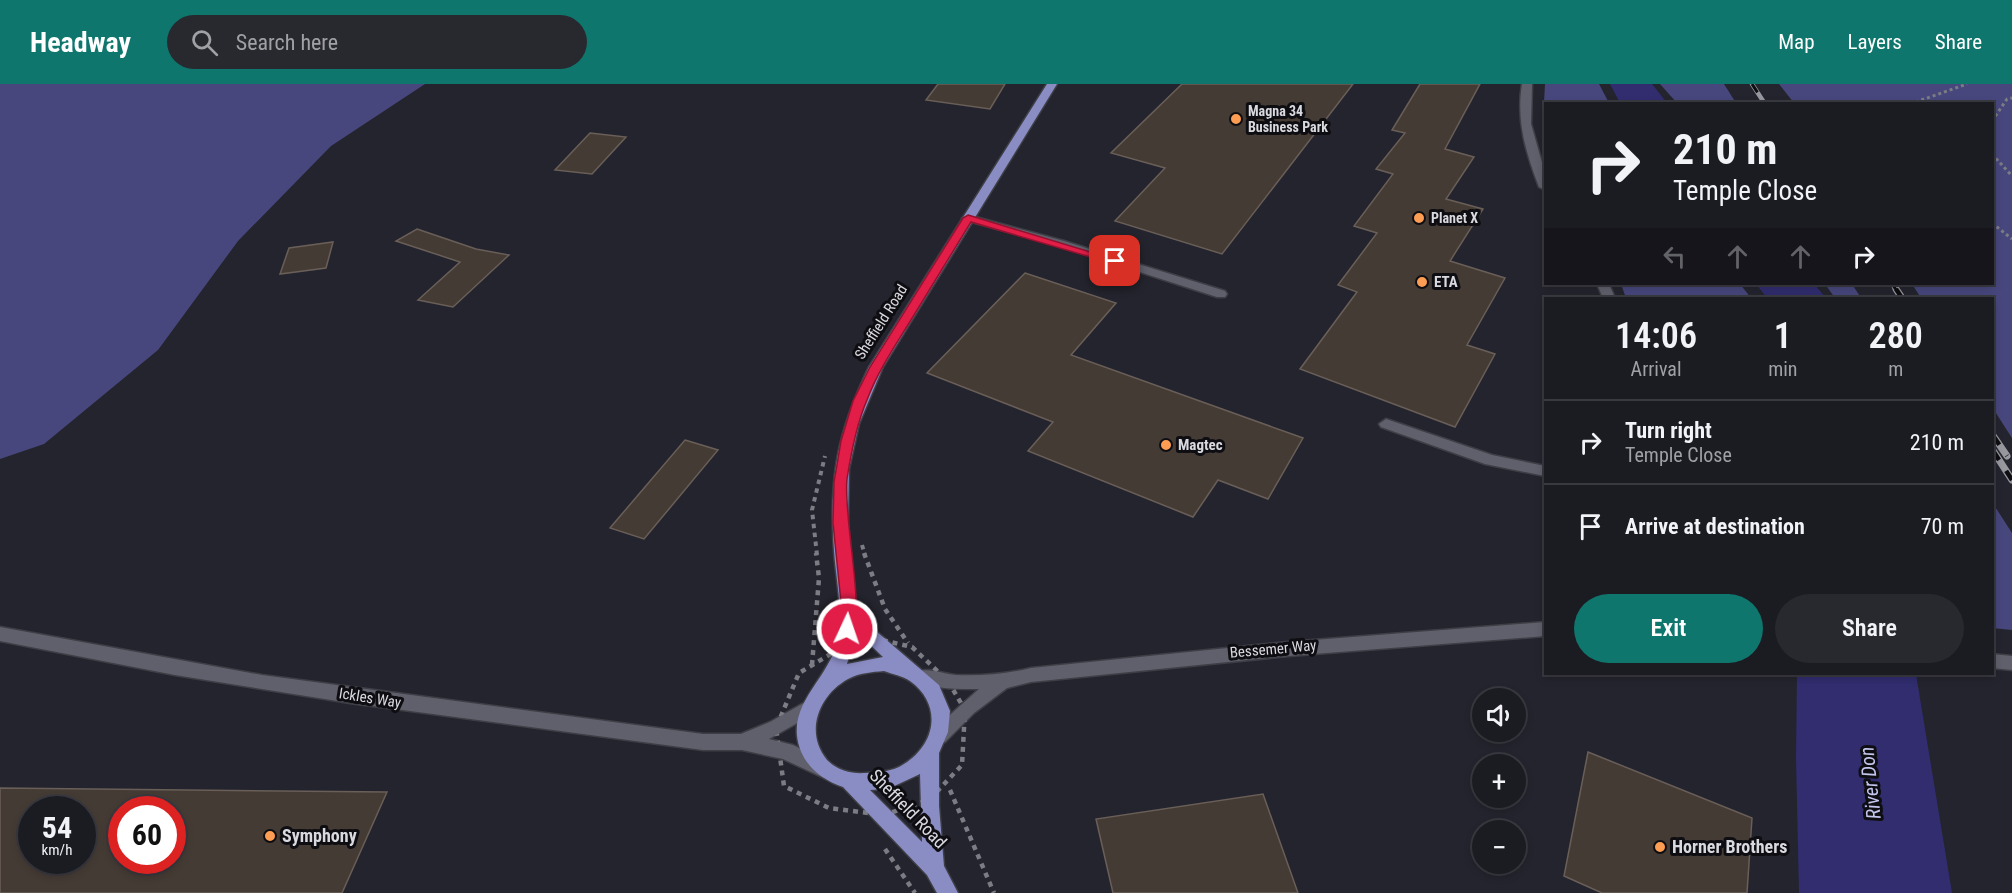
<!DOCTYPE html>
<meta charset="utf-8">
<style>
body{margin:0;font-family:"Roboto Condensed",sans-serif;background:#28282f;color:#f1f3f6;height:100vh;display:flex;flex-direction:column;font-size:22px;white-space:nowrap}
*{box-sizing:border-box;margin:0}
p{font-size:20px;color:#a0a1a5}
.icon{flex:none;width:33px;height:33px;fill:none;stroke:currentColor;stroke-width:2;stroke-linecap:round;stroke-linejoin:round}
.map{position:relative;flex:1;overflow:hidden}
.panel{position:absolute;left:1544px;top:213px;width:450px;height:378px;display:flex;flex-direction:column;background:#1b1b22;border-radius:0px;box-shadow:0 3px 9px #0003,0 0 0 2px #393940}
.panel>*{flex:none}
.banner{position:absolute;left:1544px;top:18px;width:450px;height:183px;border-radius:0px;box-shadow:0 3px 9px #0003,0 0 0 2px #393940;background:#1b1b22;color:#f1f3f6;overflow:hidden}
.tools{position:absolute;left:1472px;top:604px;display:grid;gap:12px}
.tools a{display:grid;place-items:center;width:54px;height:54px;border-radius:50%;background:#1b1b22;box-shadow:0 3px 9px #0003,0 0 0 2px #393940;font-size:30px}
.speed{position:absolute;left:18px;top:712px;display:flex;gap:12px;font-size:30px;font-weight:700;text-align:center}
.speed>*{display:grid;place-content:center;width:78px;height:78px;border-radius:50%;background:#1b1b22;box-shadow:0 3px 9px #0003,0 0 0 2px #393940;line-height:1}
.speed small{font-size:15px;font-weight:400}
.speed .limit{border:9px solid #d22;background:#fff;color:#111}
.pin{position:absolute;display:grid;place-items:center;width:51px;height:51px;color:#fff;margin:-26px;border-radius:12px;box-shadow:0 3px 9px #0006}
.me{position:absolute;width:66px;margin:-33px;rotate:3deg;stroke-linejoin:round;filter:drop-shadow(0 0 4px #0008)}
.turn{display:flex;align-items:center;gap:21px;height:126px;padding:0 30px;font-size:27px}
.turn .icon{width:78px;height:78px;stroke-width:2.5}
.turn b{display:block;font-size:42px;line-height:51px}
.lanes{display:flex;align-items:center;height:57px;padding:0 30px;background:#0003;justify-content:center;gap:30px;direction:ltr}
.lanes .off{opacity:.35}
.eta{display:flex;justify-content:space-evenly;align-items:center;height:102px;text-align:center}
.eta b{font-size:36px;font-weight:600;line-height:42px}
.primary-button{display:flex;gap:12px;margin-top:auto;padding:12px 30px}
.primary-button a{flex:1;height:69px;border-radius:36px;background:#0f766e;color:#fff;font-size:24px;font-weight:600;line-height:69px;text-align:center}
.primary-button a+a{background:#28282f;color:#f1f3f6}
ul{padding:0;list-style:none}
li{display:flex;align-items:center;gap:18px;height:84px;padding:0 30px;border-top:2px solid #393940}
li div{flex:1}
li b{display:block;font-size:22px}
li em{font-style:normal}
header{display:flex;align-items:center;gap:36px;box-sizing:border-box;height:84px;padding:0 30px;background:#0f766e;color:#fff}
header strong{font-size:28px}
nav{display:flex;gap:33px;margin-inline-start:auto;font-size:21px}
.search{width:420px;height:54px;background:#28282f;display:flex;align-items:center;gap:15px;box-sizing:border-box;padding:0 21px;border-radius:33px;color:#a0a1a5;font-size:22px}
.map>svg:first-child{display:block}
</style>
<header>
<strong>Headway</strong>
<div class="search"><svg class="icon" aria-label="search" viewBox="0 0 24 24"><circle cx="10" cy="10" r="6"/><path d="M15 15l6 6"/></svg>Search here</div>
<nav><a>Map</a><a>Layers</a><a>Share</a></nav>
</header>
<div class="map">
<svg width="2012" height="809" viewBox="0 0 2012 809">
<rect width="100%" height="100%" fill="#24242e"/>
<g fill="#47477d">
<polygon points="0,0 425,0 331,62 238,157 158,266 44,360 0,375"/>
<polygon points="1545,0 1599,0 1609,19 1545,20 1545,60 1542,55"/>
<polygon points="1660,0 1724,0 1736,19 1677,19"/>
<polygon points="1779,0 2012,0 2012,354 1992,323 1992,214 1921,214 1912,200 1992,200 1992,20 1794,19"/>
<polygon points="1621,200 1740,200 1751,214 1626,214"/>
<polygon points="1825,200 1852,200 1861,214 1835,214"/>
<polygon points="1992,418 2012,449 2012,546 1992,544"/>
</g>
<g fill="#312d6f">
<polygon points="1610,0 1652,0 1667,19 1620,19"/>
<polygon points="1756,200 1814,200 1826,214 1767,214"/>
<polygon points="1797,590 1916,590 1952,809 1799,809 1796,674"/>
</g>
<g fill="#453b35" stroke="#695f58" stroke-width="1.5" fill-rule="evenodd">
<polygon points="938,0 1005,0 990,25 926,16"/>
<polygon points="1182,0 1353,0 1222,170 1115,137 1165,84 1111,69"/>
<polygon points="1420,0 1480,0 1445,65 1474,73 1446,115 1483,125 1450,177 1505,194 1467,261 1495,270 1455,343 1300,285 1357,208 1338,201 1377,149 1354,142 1393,90 1376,85 1405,49 1392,46"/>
<polygon points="590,49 626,53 592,90 555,86"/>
<polygon points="417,145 476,165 509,171 453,223 418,216 460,178 396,157"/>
<polygon points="333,158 326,184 280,190 289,164"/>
<polygon points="1025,189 1116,219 1071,271 1303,354 1268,415 1218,396 1193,433 1028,367 1053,338 927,289"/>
<polygon points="685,356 718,366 644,455 610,444"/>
<polygon points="1588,668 1752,734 1747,809 1602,809 1564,792"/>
<path d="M 0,704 L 387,708 L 342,809 L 0,809 ZM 32,726 L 82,726 L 82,777 L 32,777 ZM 122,726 L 172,726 L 172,777 L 122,777 Z"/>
<polygon points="1263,710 1298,809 1113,809 1096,735"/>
</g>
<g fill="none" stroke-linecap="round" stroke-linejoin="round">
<defs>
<g id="minor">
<path d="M 1522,0 L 1532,0 L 1531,40 L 1545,89 L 1545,106 L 1539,103 C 1526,69 1516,37 1522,0 Z"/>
<polygon points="968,131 1064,157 1225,207 1227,210 1225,213 1217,213 1056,161 964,136 962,134"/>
<polygon points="1597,200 1609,200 1615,214 1603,214"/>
<polygon points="1386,335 1492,371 1545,382 1545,392 1485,380 1381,343 1379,340"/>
<path d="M 1545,538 L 1545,552 L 1288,572 L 1031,598 L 1007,604 L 974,629 L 945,658 L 939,660 L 933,658 L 930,652 L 933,646 L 979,605 C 958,605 935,605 915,598 L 912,593 L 915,588 C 928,583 943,590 956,591 C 982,592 1006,590 1031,584 L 1288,558 Z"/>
<polygon points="0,543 262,591 703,650 741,650 770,638 809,616 815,619 818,624 815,629 769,655 793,661 831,680 833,686 831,692 824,694 783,675 742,666 703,666 350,619 175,591 0,557"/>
<polygon points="1992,570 2012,572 2012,586 1992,584"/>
</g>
<path id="primary" d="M 1047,0 L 1057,0 L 883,283 L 859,340 L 849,385 L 848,439 L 856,524 L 876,547 L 939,601 L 950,627 L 948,648 L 939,669 L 939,722 L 944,782 L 958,809 L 937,809 L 927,791 L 843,703 C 819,695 800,678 797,652 C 793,613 834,590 839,549 C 842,522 836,495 834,467 C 829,394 837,349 869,283 ZM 856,547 L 883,573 L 847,580 ZM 884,587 C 892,590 903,592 910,597 C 942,620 937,659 904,680 C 892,688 879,688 865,689 C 851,690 837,686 827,676 C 804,648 819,611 848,595 C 859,589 872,588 884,587 ZM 920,690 L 922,758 L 870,706 L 888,705 Z"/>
</defs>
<use href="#minor" stroke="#3e3e46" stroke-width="3"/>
<use href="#primary" stroke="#3e3e46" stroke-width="3"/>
<g stroke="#7c7c85" stroke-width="3" stroke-dasharray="3 3" stroke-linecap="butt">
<polyline points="1910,20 1967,0"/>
<polyline points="1992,37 2007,15 2012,14"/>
<polyline points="1992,70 2012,92"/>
<polyline points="1992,139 2012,155"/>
</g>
<g stroke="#7c7c85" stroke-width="4" stroke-dasharray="4.5 4.5" stroke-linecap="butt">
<polyline points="862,461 865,471"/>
<polyline points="817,471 812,426 825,372"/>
</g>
<g stroke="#7c7c85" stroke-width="4.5" stroke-dasharray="5 5" stroke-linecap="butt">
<polyline points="864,469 885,525 908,559"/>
<polygon points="873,554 912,563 948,597 965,626 962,681 929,716 884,731 829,724 784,702 776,644 799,589 844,562"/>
<polyline points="812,581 819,494 816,469"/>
<polyline points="950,706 994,809"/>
<polyline points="885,765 915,809"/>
</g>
<use href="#minor" fill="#5f606b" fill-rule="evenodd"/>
<use href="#primary" fill="#8a8cc4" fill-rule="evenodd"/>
<defs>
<g id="rail-far1">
<polyline points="1752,0 1765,20"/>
<polyline points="1892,200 1897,207"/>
</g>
<g id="rail">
<polyline points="1896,205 1902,214"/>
<polyline points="1992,350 2007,372"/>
<polyline points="1992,365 2012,396"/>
</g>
</defs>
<use href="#rail-far1" stroke="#97979f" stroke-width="4.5"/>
<use href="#rail" stroke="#97979f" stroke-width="7"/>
<use href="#rail-far1" stroke="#0e0e12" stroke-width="3" stroke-dasharray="10" stroke-linecap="butt"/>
<use href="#rail" stroke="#0e0e12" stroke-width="4.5" stroke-dasharray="13" stroke-linecap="butt"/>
</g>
<path fill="#e11d48" stroke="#92132f" stroke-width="1.5" d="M 968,131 L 1120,177 L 1115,180 L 1111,179 L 971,138 C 951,171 931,203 911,236 C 895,262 878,287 867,316 C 856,341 851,369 847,395 C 843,434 865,523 852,549 L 847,551 L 841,549 L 839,545 L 842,528 L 833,439 L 834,398 L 841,357 L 853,317 L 870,283 L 963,134 Z"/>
<g fill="#fc9d53" stroke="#0e0e12" stroke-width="2">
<circle cx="1236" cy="35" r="6"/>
<circle cx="1419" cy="134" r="6"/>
<circle cx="1422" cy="198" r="6"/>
<circle cx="1166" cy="361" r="6"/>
<circle cx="270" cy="752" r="6"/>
<circle cx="1660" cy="763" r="6"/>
</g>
<g text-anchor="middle" stroke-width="6" stroke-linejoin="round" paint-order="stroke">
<g font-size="14" font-weight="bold" fill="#d9d9e0" stroke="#0e0e12" text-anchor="start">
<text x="1248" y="32">Magna 34<tspan x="1248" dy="16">Business Park</tspan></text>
<text x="1431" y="139">Planet X</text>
</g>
<g font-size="15" font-weight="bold" fill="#d9d9e0" stroke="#0e0e12" text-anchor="start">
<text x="1434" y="203">ETA</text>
<text x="1178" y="366">Magtec</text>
</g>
<g font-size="15" fill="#d9d9e0" stroke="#0e0e12">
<text transform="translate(881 238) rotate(-58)" y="5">Sheffield Road</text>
<text transform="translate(1273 565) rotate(-5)" y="5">Bessemer Way</text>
<text transform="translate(370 614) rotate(9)" y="5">Ickles Way</text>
</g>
<g font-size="18" fill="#d9d9e0" stroke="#0e0e12">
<text transform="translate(908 725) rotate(46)" y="6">Sheffield Road</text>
</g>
<g font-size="18" font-weight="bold" fill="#d9d9e0" stroke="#0e0e12" text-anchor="start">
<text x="282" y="758">Symphony</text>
<text x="1672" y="769">Horner Brothers</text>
</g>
<g font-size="20" font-style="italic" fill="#c3c6ee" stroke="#0e0e12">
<text transform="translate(1870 699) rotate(-96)" y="7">River Don</text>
</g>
</g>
</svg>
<div class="tools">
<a><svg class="icon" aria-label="sound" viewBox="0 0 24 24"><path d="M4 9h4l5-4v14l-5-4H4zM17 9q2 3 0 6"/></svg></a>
<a>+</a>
<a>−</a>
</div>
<div class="speed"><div>54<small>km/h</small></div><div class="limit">60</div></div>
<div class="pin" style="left:1115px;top:177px;background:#d93025"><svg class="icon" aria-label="arrive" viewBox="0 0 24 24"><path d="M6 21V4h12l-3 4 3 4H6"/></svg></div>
<svg class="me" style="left:847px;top:545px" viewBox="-20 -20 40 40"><circle r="17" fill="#e11d48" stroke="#fff" stroke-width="3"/><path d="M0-11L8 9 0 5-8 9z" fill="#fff"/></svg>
<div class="banner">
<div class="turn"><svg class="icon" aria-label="right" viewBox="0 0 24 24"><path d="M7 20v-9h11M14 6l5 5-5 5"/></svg><div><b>210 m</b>Temple Close</div></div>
<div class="lanes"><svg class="icon off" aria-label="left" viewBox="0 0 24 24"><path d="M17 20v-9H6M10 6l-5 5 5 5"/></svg><svg class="icon off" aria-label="ahead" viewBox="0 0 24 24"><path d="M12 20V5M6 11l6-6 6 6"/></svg><svg class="icon off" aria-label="ahead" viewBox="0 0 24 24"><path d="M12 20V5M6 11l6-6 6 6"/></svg><svg class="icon" aria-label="right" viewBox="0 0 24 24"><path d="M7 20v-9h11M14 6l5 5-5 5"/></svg></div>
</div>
<section class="panel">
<div class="eta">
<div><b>14:06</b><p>Arrival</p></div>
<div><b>1</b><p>min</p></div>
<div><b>280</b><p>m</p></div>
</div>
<ul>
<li><svg class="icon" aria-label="right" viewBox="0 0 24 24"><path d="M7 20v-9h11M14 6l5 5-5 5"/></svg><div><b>Turn right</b><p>Temple Close</p></div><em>210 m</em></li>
<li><svg class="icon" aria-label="arrive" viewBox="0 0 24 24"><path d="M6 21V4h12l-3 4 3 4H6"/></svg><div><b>Arrive at destination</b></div><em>70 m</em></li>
</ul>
<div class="primary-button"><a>Exit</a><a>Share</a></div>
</section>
</div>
